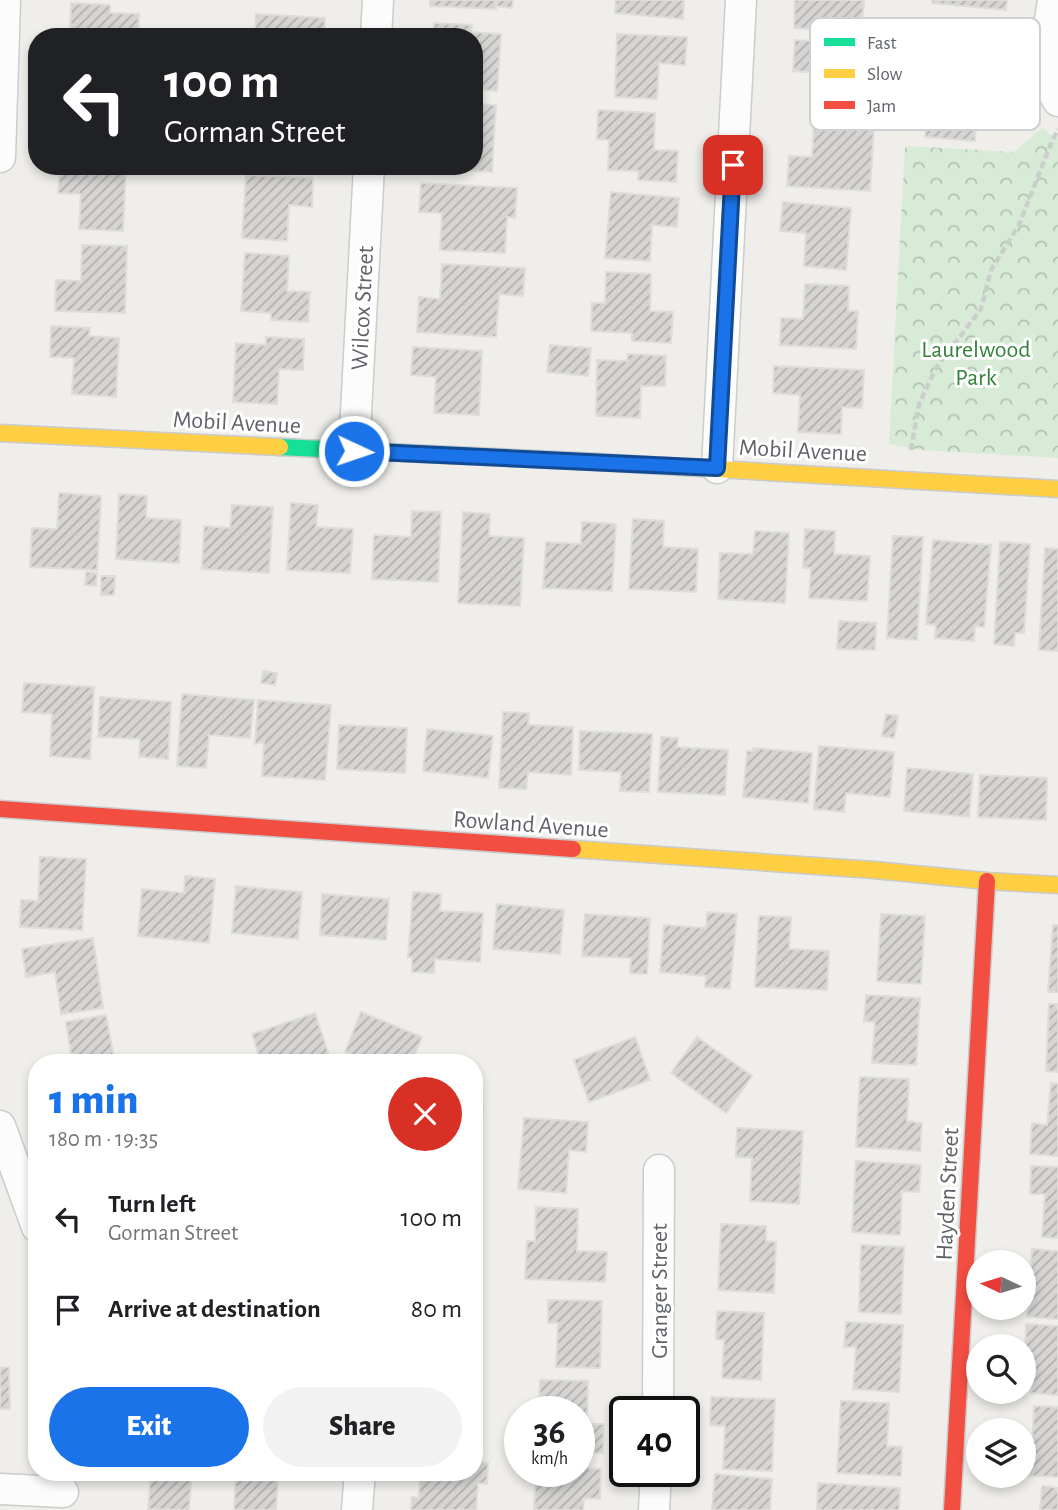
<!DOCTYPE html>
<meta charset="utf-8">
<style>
body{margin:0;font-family:"Alegreya Sans",sans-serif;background:#f2f2f2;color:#202124;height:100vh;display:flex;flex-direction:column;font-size:26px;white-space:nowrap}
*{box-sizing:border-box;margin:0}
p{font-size:23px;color:#757577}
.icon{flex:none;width:38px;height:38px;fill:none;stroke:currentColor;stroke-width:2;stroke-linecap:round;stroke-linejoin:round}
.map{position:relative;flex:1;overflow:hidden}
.side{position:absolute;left:28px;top:1054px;width:455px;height:427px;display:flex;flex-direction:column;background:#fff;border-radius:28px;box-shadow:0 4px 10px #0003}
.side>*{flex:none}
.guide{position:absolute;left:28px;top:28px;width:455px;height:147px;border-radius:28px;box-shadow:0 4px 10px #0003;background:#202124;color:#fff;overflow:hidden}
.needle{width:46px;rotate:274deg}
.buttons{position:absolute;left:966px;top:1250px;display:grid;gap:14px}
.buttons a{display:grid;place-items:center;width:70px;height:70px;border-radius:50%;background:#fff;box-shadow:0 4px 10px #0003;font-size:35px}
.speed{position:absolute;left:504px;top:1396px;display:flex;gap:14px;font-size:35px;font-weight:700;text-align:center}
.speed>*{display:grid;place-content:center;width:91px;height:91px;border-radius:50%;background:#fff;box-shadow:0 4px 10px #0003;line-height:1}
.speed small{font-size:18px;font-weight:400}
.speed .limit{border:4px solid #111;border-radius:10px;background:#fff;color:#111}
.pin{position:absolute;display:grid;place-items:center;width:60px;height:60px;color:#fff;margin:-30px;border-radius:14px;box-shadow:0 4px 10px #0006}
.me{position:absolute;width:77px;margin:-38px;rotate:93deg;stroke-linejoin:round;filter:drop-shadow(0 0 5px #0008)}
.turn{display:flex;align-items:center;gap:24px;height:147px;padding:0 21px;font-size:32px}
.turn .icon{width:91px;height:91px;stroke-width:2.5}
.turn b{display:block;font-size:49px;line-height:60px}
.round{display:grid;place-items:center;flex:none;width:74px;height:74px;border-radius:37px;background:#f2f2f2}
.headline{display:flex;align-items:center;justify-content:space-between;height:119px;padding:0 21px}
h1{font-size:42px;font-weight:800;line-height:52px;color:#1a73e8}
.button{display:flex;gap:14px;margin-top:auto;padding:14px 21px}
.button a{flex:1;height:80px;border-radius:42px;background:#1a73e8;color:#fff;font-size:28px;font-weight:800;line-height:80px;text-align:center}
.button a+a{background:#f2f2f2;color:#202124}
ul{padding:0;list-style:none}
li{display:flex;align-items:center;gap:21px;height:91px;padding:0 21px}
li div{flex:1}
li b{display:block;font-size:26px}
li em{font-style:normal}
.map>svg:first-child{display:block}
</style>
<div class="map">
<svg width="1058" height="1510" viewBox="0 0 1058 1510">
<defs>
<pattern id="park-crowns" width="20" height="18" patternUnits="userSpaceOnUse" patternTransform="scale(1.75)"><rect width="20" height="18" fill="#d8ebd6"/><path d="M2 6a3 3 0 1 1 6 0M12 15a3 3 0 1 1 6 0" fill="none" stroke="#b2c2b1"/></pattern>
<pattern id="building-hatch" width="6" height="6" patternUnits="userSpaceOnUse" patternTransform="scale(1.75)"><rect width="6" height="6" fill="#d6d5d3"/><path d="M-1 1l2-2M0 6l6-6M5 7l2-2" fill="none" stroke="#b1b0af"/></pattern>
</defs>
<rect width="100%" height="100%" fill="#efeeea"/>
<polygon fill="url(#park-crowns)" points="1042,128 1058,139 1058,458 920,450 889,444 905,146 1014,152"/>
<g fill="url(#building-hatch)" stroke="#deddd9" stroke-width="2">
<polygon points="430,0 496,0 496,9 430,6"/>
<polygon points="496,0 513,0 512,8 496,6"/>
<polygon points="616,0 684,0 683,19 615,13"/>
<polygon points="795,0 864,0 862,24 834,22 834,30 794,28"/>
<polygon points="932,0 1007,0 1006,10 932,3"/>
<polygon points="71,3 110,5 110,13 139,14 138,37 94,37 94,35 70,34"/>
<polygon points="256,14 325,18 324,37 255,37"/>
<polygon points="434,23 472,25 471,32 501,34 497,91 474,89 474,37 433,37"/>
<polygon points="617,34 687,37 685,65 659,63 657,99 615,97"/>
<polygon points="795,40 834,43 833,50 864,52 859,111 815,108 817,73 793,71"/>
<polygon points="929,93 1001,100 998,127 976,125 975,141 925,137"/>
<polygon points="474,104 496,105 492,172 424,168 424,166 474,166"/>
<polygon points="598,110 655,113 654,150 678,151 676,182 638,180 639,171 608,170 609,140 597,139"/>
<polygon points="814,123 874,126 870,191 787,186 789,156 812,157"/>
<polygon points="60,166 126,169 123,231 79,229 81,194 58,193"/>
<polygon points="246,175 313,178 312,207 289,205 287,241 242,238"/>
<polygon points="421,183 517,188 515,218 507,217 505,253 440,250 442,213 419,212"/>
<polygon points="611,192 679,198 677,227 652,225 650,261 605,258"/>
<polygon points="783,202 851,208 846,270 804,266 806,233 780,231"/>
<polygon points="82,245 127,246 125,313 55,311 56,280 81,281"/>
<polygon points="245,253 289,256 287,291 310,292 308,322 271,320 271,313 241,311"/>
<polygon points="442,264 525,268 523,296 499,294 496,337 417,332 419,297 440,299"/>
<polygon points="606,272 651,274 650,311 673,312 671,343 632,341 632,333 591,331 592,303 605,303"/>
<polygon points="805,284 849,286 848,311 858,311 856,349 780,345 781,318 803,319"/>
<polygon points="51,326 90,328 89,336 119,338 116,397 72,394 74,358 50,357"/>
<polygon points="266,337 304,339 303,370 279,369 277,404 233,402 236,343 266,345"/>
<polygon points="550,345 591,348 588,376 547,372"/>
<polygon points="413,347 482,351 479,415 434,413 436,377 411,375"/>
<polygon points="628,354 666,356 665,386 641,386 640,418 596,416 597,360 627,361"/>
<polygon points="774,366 864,370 862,408 842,407 841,434 798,432 800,395 773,393"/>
<polygon points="59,493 101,496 97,570 30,567 32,528 57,529"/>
<polygon points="119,494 147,496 146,518 181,520 179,563 116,559"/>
<polygon points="291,503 318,505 316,527 353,529 350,573 287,570"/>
<polygon points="232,505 273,507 269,573 202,569 204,526 230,528"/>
<polygon points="412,511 441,512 438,582 372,579 374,535 411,537"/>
<polygon points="463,512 490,514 489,536 524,538 520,606 458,603"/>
<polygon points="633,519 664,521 663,547 698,549 696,592 629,589"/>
<polygon points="582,522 616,524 612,591 543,588 546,542 581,544"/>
<polygon points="805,529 835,531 834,554 870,556 867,601 809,598 811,568 803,568"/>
<polygon points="755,531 789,533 785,603 718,599 720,553 753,554"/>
<polygon points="893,536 923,537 917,640 887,638"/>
<polygon points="933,540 991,545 984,627 975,626 974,641 935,638 936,625 926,624"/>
<polygon points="1000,542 1030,544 1024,633 1015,633 1014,646 994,644"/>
<polygon points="1045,548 1058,549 1058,651 1039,650"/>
<polygon points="86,572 97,573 96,586 85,585"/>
<polygon points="101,576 115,576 114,595 101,595"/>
<polygon points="839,621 876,623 875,650 837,649"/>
<polygon points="263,671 277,673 275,685 261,683"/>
<polygon points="24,683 94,687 90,759 50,756 52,714 22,712"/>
<polygon points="182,694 254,700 250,738 209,735 206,768 177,766"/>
<polygon points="100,697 171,702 168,759 139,757 140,739 98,737"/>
<polygon points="258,700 331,705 325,780 262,776 264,742 255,744"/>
<polygon points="503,712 529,713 528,725 573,727 571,775 528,772 526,789 499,788"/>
<polygon points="886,714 898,716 894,738 882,736"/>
<polygon points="339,725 407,728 405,773 337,769"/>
<polygon points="427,729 493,736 488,778 423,771"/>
<polygon points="580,731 652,734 649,792 620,791 621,772 579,770"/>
<polygon points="661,737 678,738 677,747 728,750 725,795 658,792"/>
<polygon points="819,746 894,752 890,797 846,793 844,812 814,809"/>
<polygon points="753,748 812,753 808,803 743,797 747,751 753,751"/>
<polygon points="907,768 973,774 969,817 904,811"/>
<polygon points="980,775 1047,778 1046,820 978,817"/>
<polygon points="40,857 86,859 82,930 20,927 21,900 38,901"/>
<polygon points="185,876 215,879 209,943 138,936 142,889 184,893"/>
<polygon points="236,886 302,892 298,939 232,933"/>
<polygon points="413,892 441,894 440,911 483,913 480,962 435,959 434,973 412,972 412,957 408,957"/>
<polygon points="322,894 389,899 386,940 320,935"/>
<polygon points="497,904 564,910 560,954 493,949"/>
<polygon points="707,912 737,914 730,989 705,987 706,976 660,972 664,925 706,928"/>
<polygon points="585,914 650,918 647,974 630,973 631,958 582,956"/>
<polygon points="881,914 925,916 921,984 877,981"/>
<polygon points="759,916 791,917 789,949 829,951 827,990 755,987"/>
<polygon points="1053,925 1058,925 1058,992 1048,992"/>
<polygon points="93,938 103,1008 61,1014 55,972 26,977 22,949"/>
<polygon points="866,995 920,998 916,1065 872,1063 875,1022 864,1021"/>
<polygon points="1049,1004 1058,1004 1058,1072 1046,1071"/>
<polygon points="361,1012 422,1037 412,1062 371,1062 345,1052"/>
<polygon points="315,1013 330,1058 316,1062 261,1062 252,1034"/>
<polygon points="106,1015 115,1062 69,1062 72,1062 66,1022"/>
<polygon points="635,1037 650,1080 589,1102 574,1060"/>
<polygon points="697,1037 752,1076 726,1113 671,1073"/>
<polygon points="860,1077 909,1079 907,1121 922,1123 920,1151 856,1147"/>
<polygon points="1051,1083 1058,1084 1058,1156 1030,1154 1032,1123 1047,1125"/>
<polygon points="474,1106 483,1107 476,1178 474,1178"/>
<polygon points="524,1118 588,1122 586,1152 569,1150 566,1193 518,1189"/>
<polygon points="737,1128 803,1131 799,1204 750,1201 752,1158 736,1157"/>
<polygon points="856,1161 921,1165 919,1192 902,1191 900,1235 852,1232"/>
<polygon points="1031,1166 1058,1167 1058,1238 1042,1237 1045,1194 1030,1194"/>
<polygon points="536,1207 578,1209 577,1251 607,1252 605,1282 525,1279 527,1241 535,1241"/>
<polygon points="721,1224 766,1226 766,1241 776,1242 774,1293 718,1290"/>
<polygon points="861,1245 904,1247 901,1314 859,1312"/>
<polygon points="1032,1249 1058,1251 1058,1319 1027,1317"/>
<polygon points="548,1300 602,1301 600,1368 556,1367 558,1323 548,1323"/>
<polygon points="717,1311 764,1313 761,1380 722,1378 724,1340 716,1339"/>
<polygon points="846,1322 903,1325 899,1392 853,1389 856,1347 844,1347"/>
<polygon points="1026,1324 1058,1326 1058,1395 1031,1393 1033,1353 1025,1353"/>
<polygon points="9,1367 10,1409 0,1409 0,1368"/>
<polygon points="540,1380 588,1381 587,1424 604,1424 603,1453 579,1452 579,1412 539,1412"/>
<polygon points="711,1397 775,1399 772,1471 723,1469 725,1426 710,1425"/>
<polygon points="841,1401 889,1403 887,1446 902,1447 901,1476 837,1473"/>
<polygon points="1034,1406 1058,1407 1058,1477 1017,1475 1024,1475 1024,1449 1032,1449"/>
<polygon points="474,1462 488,1463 487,1484 478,1483 476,1510 411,1510 412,1497 419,1498 420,1472 474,1472"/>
<polygon points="579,1468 601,1469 600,1499 584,1498 583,1510 534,1510 536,1472 579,1472"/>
<polygon points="151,1472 192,1472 189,1510 148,1509"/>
<polygon points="236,1472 307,1472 307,1477 278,1475 276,1510 234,1510"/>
<polygon points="715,1474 772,1479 770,1510 712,1510"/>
<polygon points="818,1483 900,1488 899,1510 817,1510"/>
<polygon points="1042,1486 1058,1488 1058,1510 1040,1510"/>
</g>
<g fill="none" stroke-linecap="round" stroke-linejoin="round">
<defs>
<g id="street">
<path d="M 1053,0 C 1048,39 1036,65 1058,101"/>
<polyline points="376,37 378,0"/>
<polyline points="0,157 5,0"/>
<polyline points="354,451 369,166"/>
<polyline points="717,468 741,0"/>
<polyline points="0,1126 37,1227"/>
<polyline points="658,1412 659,1170"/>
<polyline points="0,1489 63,1492"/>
<polyline points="357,1510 360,1472"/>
<polyline points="654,1510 656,1472"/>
</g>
<polyline id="fast" points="280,447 597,462"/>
<g id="slow">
<polyline points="0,433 280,447"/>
<polyline points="597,462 1058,489"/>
<polyline points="573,849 874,870 987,881 1058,885"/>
</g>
<g id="jam">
<polyline points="0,809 573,849"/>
<polyline points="952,1510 987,881"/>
</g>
</defs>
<use href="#street" stroke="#cbcccc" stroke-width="33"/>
<use href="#fast" stroke="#cacacb" stroke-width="19"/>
<use href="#slow" stroke="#cacacb" stroke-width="19"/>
<use href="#jam" stroke="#cacacb" stroke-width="19"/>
<polyline stroke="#cbcfcc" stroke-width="4.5" stroke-dasharray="7 3.5" stroke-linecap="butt" points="911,450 919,404 936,368 981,309 991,270 1019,225 1048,151 1058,129"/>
<use href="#street" stroke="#fdfcfc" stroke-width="30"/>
<use href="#fast" stroke="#16e098" stroke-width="16"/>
<use href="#slow" stroke="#ffcf43" stroke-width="16"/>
<use href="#jam" stroke="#f24e42" stroke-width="16"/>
</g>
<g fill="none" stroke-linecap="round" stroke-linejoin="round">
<defs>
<polyline id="route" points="354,451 717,468 733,165"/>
</defs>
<use href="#route" stroke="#114b97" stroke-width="18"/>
<use href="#route" stroke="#1a73e8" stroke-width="12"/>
</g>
<g text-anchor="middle" stroke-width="6" stroke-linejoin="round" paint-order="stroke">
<g font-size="24" fill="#5f6368" stroke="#fff">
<text transform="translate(362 308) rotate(-87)" y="8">Wilcox Street</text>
<text transform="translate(237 422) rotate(3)" y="8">Mobil Avenue</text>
<text transform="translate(803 450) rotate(3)" y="8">Mobil Avenue</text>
<text transform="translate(531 824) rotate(4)" y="8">Rowland Avenue</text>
<text transform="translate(947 1194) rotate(-87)" y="8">Hayden Street</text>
<text transform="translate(659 1291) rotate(-90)" y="8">Granger Street</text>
</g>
<g font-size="24" fill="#34823a" stroke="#fff">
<text x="976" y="357">Laurelwood<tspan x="976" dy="28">Park</tspan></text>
</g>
</g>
<rect x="810" y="18" width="230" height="112" rx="10" fill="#fff" stroke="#cfd0d2" stroke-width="2"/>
<rect x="824" y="38" width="31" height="8" fill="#16e098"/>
<rect x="824" y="69" width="31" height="9" fill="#ffcf43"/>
<rect x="824" y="101" width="31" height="8" fill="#f24e42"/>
<g font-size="19" fill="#5f6368">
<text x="867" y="49">Fast</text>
<text x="867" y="80">Slow</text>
<text x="867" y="112">Jam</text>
</g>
</svg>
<div class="buttons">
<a><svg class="needle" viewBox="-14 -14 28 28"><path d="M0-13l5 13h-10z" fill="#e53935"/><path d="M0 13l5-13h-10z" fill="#757577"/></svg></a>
<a><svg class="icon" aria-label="search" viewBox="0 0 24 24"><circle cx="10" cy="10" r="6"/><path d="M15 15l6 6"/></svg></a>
<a><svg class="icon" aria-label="layers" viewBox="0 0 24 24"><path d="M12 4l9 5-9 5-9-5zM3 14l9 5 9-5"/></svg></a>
</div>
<div class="speed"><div>36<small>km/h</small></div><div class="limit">40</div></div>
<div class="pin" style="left:733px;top:165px;background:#d93025"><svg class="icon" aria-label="arrive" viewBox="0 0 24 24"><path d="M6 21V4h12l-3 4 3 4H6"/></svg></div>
<svg class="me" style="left:354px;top:451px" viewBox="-20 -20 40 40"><circle r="17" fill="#1a73e8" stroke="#fff" stroke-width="3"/><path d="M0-11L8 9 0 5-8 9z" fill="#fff"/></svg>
<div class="guide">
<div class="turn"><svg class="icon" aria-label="left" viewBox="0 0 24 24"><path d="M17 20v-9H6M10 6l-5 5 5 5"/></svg><div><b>100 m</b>Gorman Street</div></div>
</div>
<section class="side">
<div class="headline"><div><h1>1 min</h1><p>180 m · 19:35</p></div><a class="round" style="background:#d93025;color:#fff"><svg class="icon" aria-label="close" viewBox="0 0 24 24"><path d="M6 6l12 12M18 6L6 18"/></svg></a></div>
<ul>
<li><svg class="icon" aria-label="left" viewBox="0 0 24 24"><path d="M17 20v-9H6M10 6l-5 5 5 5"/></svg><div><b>Turn left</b><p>Gorman Street</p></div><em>100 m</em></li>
<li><svg class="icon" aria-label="arrive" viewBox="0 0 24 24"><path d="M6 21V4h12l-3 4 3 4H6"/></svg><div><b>Arrive at destination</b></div><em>80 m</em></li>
</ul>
<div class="button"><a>Exit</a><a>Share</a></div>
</section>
</div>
